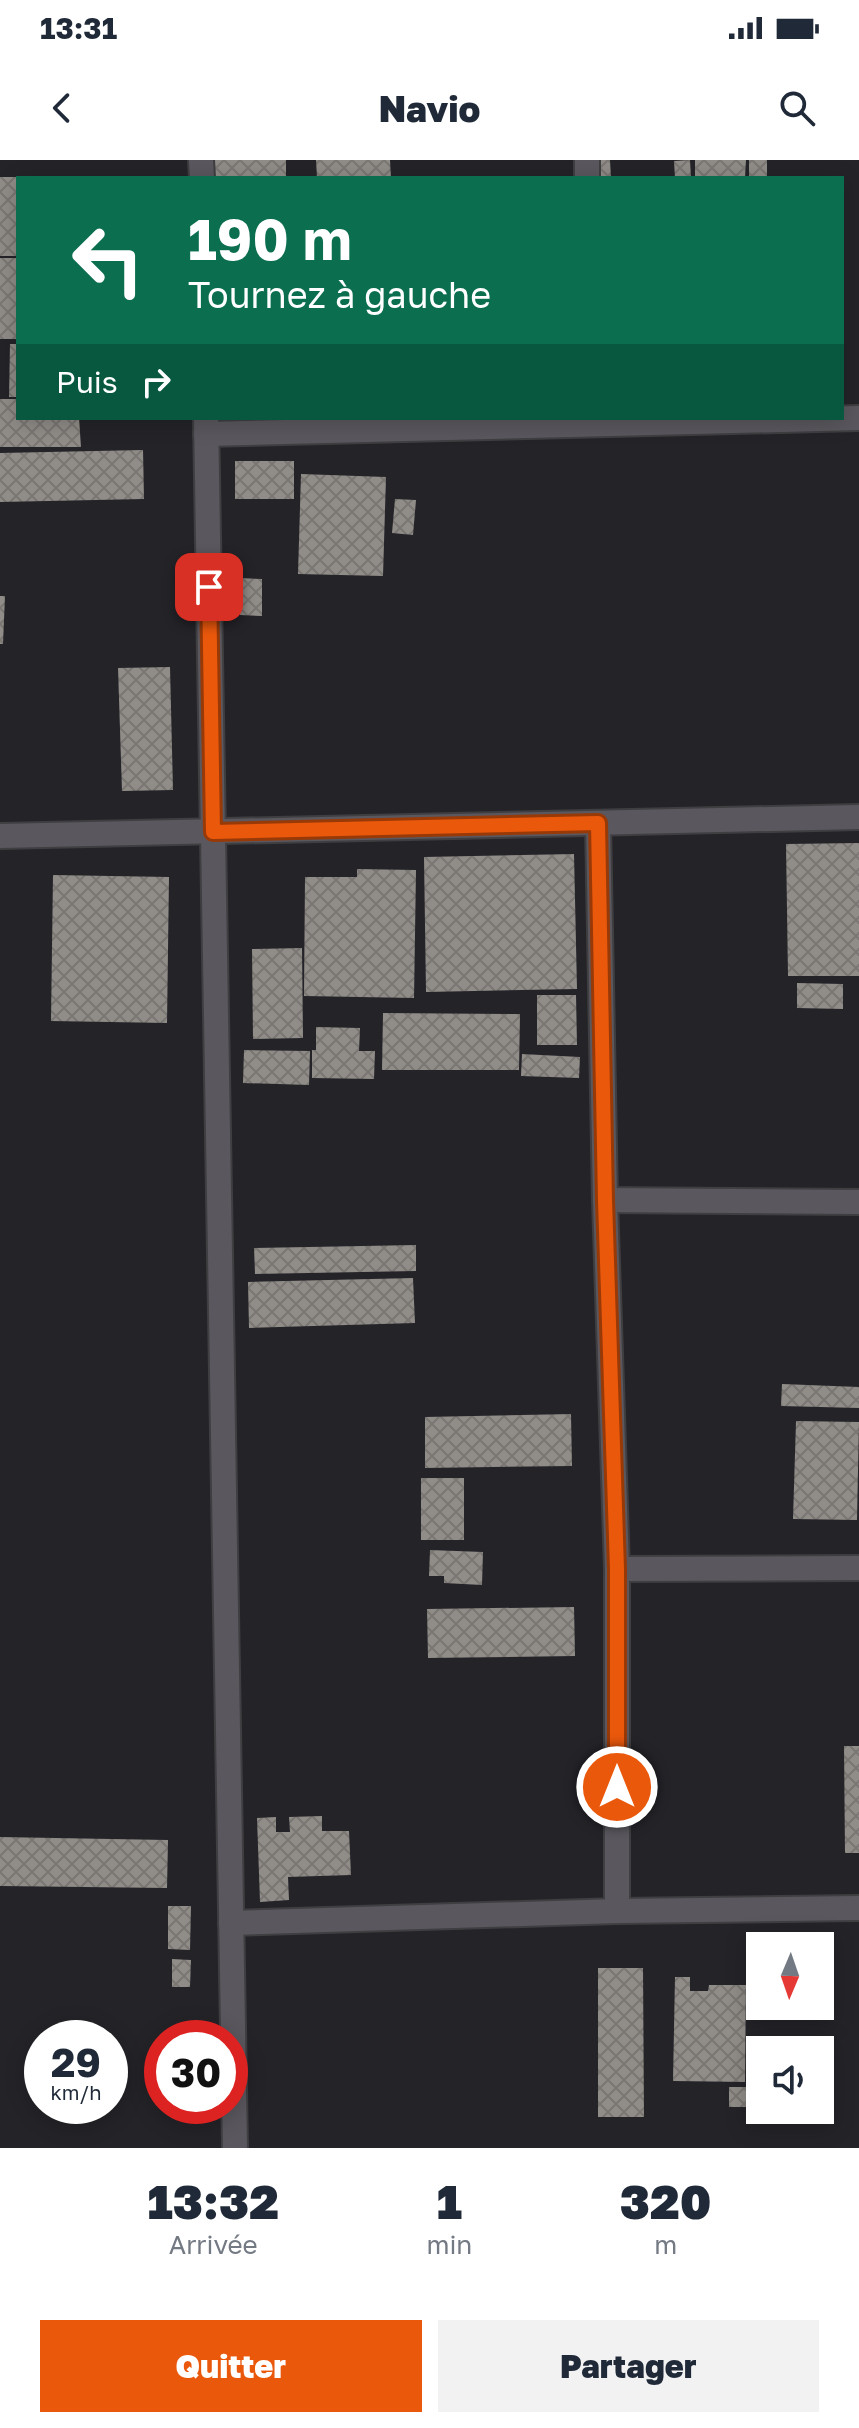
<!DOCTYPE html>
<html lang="fr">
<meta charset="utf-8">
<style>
body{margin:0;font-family:"Golos Text",sans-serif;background:#f2f2f3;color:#1f2937;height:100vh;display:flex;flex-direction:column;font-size:30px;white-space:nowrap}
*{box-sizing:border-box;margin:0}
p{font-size:26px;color:#747a83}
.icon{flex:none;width:44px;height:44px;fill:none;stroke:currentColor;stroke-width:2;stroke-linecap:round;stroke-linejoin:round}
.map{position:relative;height:1988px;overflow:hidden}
.sheet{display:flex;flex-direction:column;background:#fff;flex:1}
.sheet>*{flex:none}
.guide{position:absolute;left:16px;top:16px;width:828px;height:244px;border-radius:0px;box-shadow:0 4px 20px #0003;background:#0b6e4f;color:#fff;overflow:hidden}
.needle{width:52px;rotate:182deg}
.controls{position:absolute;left:746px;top:1772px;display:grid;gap:16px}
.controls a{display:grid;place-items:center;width:88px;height:88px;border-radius:0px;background:#fff;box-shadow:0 4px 20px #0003;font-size:40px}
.speed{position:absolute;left:24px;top:1860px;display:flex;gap:16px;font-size:40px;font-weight:700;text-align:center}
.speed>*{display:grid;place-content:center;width:104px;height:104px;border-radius:50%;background:#fff;box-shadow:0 4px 20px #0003;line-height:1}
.speed small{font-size:20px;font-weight:400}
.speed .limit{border:12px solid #d22;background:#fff;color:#111}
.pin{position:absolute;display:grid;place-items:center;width:68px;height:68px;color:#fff;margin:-34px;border-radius:16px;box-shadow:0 4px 12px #0006}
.me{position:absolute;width:88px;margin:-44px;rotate:0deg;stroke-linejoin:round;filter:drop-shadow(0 0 6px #0008)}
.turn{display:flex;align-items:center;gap:28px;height:168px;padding:0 40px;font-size:36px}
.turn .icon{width:104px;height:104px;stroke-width:2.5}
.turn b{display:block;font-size:56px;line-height:68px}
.then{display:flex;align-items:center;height:76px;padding:0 40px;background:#0003;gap:16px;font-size:30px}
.eta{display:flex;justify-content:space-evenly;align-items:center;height:136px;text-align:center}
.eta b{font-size:48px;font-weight:800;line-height:56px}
.button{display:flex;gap:16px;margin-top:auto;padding:16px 40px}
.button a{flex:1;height:92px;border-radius:0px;background:#ea580c;color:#fff;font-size:32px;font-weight:800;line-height:92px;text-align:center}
.button a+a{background:#f2f2f3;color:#1f2937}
.status{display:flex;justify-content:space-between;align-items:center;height:56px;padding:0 40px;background:#fff;direction:ltr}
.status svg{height:22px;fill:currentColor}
header{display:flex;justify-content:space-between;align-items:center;height:104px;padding:0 40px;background:#fff;font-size:36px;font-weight:800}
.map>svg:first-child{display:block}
</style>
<div class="status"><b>13:31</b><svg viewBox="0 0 49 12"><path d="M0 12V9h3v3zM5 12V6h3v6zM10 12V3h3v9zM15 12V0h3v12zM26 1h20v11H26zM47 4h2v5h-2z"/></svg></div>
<header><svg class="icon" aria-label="back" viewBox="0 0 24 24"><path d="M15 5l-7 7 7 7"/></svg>Navio<svg class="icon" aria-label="search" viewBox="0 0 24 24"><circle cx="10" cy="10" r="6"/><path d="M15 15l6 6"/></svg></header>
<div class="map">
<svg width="859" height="1988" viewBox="0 0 859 1988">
<defs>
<pattern id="building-cross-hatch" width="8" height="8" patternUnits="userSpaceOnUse" patternTransform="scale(2)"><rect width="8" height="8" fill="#908c87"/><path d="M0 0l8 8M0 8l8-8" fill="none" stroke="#797673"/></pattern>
</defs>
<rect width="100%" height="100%" fill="#242328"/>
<g fill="url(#building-cross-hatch)">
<rect x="215" y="0" width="71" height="18"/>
<polygon points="316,0 390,0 391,18 317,18"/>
<polygon points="588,0 610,0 611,18 588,18"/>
<polygon points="690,0 691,18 675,18 674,1"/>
<polygon points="695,0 746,0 745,18 695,18"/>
<rect x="749" y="0" width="18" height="18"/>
<rect x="0" y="17" width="18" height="79"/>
<rect x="0" y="98" width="18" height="81"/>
<polygon points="10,184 18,184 18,237 9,237"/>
<polygon points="0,239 18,239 18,258 79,258 81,287 0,287"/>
<polygon points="143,290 144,339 0,342 0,293"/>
<rect x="235" y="301" width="59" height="38"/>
<polygon points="301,314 386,317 383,416 298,414"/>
<polygon points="395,339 416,340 413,375 392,373"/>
<polygon points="240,418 262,419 262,456 240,455"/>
<polygon points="0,436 5,436 3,484 0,484"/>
<polygon points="170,507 173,630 122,631 118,508"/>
<polygon points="859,683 859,816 788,816 786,684"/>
<polygon points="574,694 577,829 426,832 424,697"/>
<polygon points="357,709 416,710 414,838 304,836 305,717 357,717"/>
<polygon points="53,715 169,717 167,863 51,861"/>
<polygon points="302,788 303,878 253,879 252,789"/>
<polygon points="797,823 843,824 843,849 797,848"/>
<polygon points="537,835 576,835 577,885 537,885"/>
<polygon points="383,853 520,854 519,910 382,910"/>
<polygon points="316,867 360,868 359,891 375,891 374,919 312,918 312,890 316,890"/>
<polygon points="244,890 310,891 309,925 243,923"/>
<polygon points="522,894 580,897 579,918 521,916"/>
<polygon points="416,1085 416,1111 255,1114 254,1088"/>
<polygon points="413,1118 415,1163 249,1168 248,1122"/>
<polygon points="782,1224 859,1227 859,1248 781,1246"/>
<polygon points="571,1254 572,1306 425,1308 425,1257"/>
<polygon points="796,1261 859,1262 857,1360 793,1359"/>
<rect x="421" y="1318" width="43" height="62"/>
<polygon points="430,1390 483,1392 482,1425 444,1423 444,1416 429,1416"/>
<polygon points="574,1447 575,1496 428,1498 427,1449"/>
<polygon points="844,1586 859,1586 859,1693 845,1693"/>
<polygon points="322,1656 322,1671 349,1671 351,1715 288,1717 289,1740 260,1742 257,1658 276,1657 276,1672 290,1672 289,1657"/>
<polygon points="0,1677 168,1680 167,1728 0,1726"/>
<polygon points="168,1746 191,1746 190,1790 168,1789"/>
<polygon points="172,1799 191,1800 190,1827 172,1827"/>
<polygon points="598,1808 643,1808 644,1957 598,1957"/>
<polygon points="675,1817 690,1817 690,1831 708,1831 709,1825 746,1825 745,1922 673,1921"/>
<polygon points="729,1927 749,1927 750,1947 729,1947"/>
</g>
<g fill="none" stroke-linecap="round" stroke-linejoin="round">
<defs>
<g id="street">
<polyline points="201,0 202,18"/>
<polyline points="587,0 587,18"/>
<polyline points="206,258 235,1988"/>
<polyline points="206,274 859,258"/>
<polyline points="598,663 605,1040 617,1409 617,1751"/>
<polyline points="0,676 859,657"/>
<polyline points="605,1040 859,1042"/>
<polyline points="617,1409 859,1408"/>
<polyline points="231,1763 617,1751 859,1748"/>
</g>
</defs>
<use href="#street" stroke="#3f3e41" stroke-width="28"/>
<use href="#street" stroke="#5a585e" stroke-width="24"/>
</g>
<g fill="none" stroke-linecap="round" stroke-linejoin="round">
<defs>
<polyline id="route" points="209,427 213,672 598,663 605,1040 617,1409 617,1627"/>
</defs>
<use href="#route" stroke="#983908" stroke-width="20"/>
<use href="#route" stroke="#ea580c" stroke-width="14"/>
</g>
</svg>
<div class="controls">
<a><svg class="needle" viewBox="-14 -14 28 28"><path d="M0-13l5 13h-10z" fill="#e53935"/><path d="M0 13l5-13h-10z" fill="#747a83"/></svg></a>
<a><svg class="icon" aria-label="sound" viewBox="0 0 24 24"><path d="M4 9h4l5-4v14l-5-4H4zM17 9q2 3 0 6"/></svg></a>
</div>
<div class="speed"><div>29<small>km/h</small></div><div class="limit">30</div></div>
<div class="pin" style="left:209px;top:427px;background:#d93025"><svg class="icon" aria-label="arrive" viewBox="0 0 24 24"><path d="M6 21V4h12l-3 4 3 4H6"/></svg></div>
<svg class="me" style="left:617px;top:1627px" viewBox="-20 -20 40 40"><circle r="17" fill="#ea580c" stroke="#fff" stroke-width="3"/><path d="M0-11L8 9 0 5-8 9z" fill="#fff"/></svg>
<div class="guide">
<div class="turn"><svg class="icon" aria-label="left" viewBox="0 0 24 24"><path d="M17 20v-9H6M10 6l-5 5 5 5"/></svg><div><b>190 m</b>Tournez à gauche</div></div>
<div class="then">Puis<svg class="icon" aria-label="right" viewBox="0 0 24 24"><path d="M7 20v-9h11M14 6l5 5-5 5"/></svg></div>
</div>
</div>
<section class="sheet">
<div class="eta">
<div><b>13:32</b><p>Arrivée</p></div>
<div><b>1</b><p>min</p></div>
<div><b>320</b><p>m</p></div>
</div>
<div class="button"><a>Quitter</a><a>Partager</a></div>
</section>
